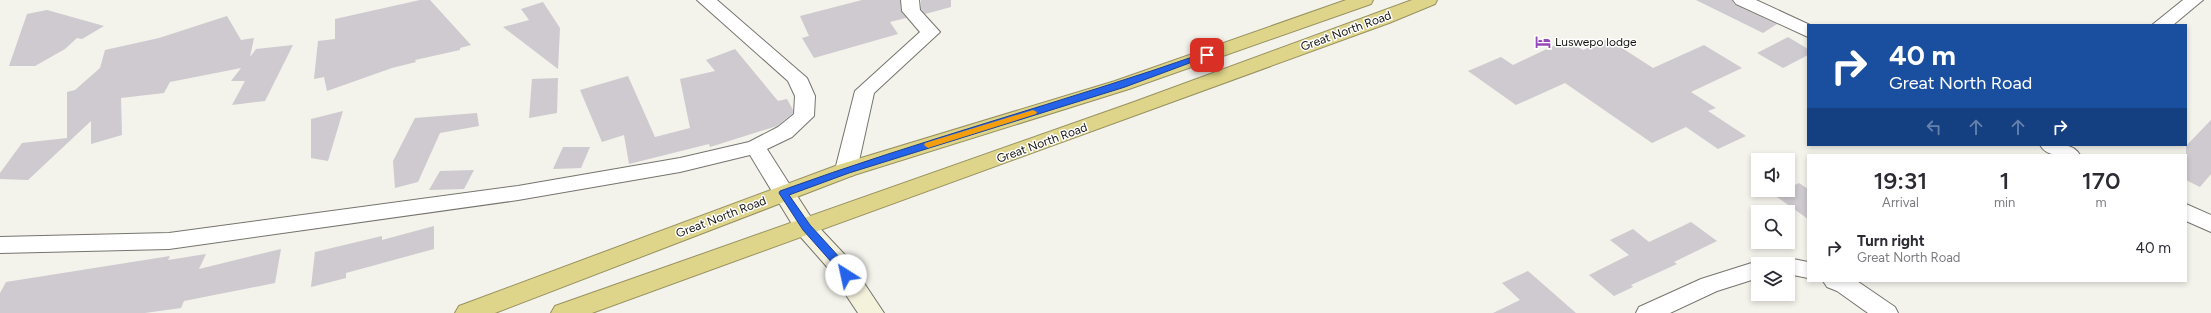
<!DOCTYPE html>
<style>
body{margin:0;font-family:Figtree,sans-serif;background:#f2f2f3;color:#2b2b33;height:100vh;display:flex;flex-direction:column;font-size:15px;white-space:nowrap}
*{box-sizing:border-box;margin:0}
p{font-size:13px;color:#7c7c81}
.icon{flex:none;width:22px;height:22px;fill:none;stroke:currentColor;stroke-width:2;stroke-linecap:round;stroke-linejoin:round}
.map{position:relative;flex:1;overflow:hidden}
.details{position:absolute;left:1807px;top:154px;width:380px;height:128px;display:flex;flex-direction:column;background:#fff;border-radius:0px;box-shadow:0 2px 6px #0003}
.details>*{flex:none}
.top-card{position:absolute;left:1807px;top:24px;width:380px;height:122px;border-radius:0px;box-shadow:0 2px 6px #0003;background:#1a4fa0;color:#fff;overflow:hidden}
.controls{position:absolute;left:1751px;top:153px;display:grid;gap:8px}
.controls a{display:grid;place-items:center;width:44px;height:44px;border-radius:0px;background:#fff;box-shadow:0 2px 6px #0003;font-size:20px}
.pin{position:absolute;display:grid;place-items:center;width:34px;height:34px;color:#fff;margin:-17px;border-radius:8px;box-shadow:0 2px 6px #0006}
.me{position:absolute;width:44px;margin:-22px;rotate:325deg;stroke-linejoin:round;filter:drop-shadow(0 0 3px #0008)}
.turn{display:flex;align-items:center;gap:14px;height:84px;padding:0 16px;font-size:18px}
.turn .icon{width:52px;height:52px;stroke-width:2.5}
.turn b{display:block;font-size:28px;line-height:34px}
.lanes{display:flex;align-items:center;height:38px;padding:0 16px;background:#0003;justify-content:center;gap:20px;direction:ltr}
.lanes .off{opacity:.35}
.eta{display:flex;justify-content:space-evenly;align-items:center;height:68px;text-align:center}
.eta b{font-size:24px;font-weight:600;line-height:28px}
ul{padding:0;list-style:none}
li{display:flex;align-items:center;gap:12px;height:52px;padding:0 16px}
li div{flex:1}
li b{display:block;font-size:15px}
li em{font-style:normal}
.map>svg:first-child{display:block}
</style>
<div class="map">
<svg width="2211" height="313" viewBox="0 0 2211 313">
<rect width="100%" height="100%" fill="#f3f2eb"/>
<g fill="#cecad0">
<polygon points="420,0 430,0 471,45 460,48 460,50 415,60 416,62 392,68 327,91 324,77 314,79 318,41 335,39 335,19"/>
<polygon points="862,0 900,0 901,11 906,18 890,22 898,34 814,58 802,38 809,36 800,16"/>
<polygon points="921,0 951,0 951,7 925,14 921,9"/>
<polygon points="1696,0 1732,0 1735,5 1777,24 1763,33"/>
<polygon points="543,2 560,28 558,69 503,27 529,20 521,9"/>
<polygon points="47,10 104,26 82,39 77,38 65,49 35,66 9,66 27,14"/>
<polygon points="227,16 241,40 254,38 250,57 256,49 293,45 265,101 232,105 245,81 231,81 241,68 170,82 164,93 121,98 122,135 91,144 91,121 28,180 0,179 0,173 22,143 67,138 67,92 75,90 100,68 105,50 159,38"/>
<polygon points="1788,37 1808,49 1808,55 1783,68 1757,53"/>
<polygon points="1608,39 1653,68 1704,45 1742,68 1691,92 1716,108 1708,111 1746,136 1718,149 1686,127 1652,143 1565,83 1516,105 1468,71 1501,57 1513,65 1566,40 1583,50"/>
<polygon points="735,49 778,101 787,99 793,110 793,113 777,126 710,147 709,144 629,164 624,135 602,142 580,90 628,76 655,137 690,128 680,79 715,71 706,60"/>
<polygon points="558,78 557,113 529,118 532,79"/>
<polygon points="343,111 328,161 311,158 311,119"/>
<polygon points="477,113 479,126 440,133 418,182 395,188 393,161 415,118"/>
<polygon points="2211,120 2211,174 2200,187 2186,180 2186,146"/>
<polygon points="563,147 590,147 581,168 553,169"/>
<polygon points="474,170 464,189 429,190 440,171"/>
<polygon points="1799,183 1808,189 1808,219 1774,195"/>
<polygon points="1691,222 1717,241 1674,262 1677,264 1631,285 1633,287 1614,296 1589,275 1629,255 1610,240 1633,229 1649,242"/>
<polygon points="434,226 434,249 346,273 346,278 311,287 315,252 382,236 382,240"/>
<polygon points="281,249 275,283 184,301 181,308 145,313 0,313 0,293 6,282 170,256 168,260 206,254 199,269"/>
<polygon points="1528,271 1576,313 1493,313 1520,300 1502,283"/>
</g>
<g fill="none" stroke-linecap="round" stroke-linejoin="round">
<defs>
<g id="street">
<polygon points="697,0 717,0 807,78 815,96 814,116 792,137 767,149 795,193 792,198 784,200 776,198 750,155 680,172 518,200 169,249 0,253 0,237 169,233 518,186 680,158 749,142 778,127 794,114 795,96 788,81"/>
<polygon points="901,0 919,0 920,10 940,32 874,93 857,170 854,175 846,177 838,175 835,170 855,91 920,32 902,11"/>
<polygon points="1733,0 1756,0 1810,25 1808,25 1808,37 1736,4"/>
<polygon points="2183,0 2203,0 2173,25 2152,25"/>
<path d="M 2040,145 C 2054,145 2072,141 2080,155 C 2066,155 2048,159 2040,145 Z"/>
<polygon points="2186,204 2211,215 2211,232 2186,221"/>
<polygon points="1788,258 1808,262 1808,278 1788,274 1788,264 1778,264 1780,260"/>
<polygon points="1758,261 1767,264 1758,264 1758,278 1717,291 1670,313 1636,313 1639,307 1701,279"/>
<polygon points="1823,281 1857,281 1895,307 1898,313 1868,313 1837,291 1827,287"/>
</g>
<polygon id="secondary" points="784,185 792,188 814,222 846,256 884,313 858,313 828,268 798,234 773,193 776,188"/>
<g id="highway">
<polygon points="1346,0 1373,0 1371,4 1129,89 854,175 495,313 455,313 459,306 838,165 1115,81"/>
<polygon points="1412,0 1437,0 1435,4 1389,23 592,313 551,313 555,306 1134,102"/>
</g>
</defs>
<use href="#street" stroke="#75746e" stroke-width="2"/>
<use href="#secondary" stroke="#75746e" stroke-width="2"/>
<use href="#highway" stroke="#97915f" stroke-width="2"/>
<use href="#street" fill="#fff" fill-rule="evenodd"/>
<use href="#secondary" fill="#f5f2dc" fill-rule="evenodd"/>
<use href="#highway" fill="#ded58a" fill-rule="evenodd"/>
</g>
<path fill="#2563eb" stroke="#184099" d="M 1204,53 L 1211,55 L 1125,87 L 849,173 L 789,195 L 810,225 L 841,259 L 851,275 L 849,277 L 842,277 L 834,265 L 803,230 L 779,193 L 780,191 C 920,140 1064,102 1204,53 Z"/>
<polygon fill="#f59e0b" points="1033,110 1037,112 1036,114 931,147 928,148 924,145 925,143"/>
<defs>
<symbol id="hotel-bare" viewBox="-9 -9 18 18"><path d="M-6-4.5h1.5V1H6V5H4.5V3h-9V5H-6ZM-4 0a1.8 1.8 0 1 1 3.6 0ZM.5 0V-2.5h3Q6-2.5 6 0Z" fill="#9448b9" stroke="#fff" stroke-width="2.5" paint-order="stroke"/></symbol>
</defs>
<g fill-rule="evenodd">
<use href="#hotel-bare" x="1532" y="31" width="22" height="22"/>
</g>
<g text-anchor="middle" stroke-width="3" stroke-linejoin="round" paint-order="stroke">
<g font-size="12" fill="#131310" stroke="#fff">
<text transform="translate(1346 31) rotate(-20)" y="4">Great North Road</text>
<text transform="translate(1042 143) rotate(-20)" y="4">Great North Road</text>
<text transform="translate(721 217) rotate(-21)" y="4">Great North Road</text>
</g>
<g font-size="12" fill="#131310" stroke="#fff" text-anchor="start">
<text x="1555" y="46">Luswepo lodge</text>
</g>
</g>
</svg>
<div class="controls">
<a><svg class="icon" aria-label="sound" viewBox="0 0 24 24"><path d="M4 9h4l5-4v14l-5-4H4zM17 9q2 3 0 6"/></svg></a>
<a><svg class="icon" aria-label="search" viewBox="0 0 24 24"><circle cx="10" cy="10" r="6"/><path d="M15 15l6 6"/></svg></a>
<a><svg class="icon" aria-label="layers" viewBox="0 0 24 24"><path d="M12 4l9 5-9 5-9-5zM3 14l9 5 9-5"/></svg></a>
</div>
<div class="pin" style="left:1207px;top:55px;background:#d93025"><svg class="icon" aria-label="arrive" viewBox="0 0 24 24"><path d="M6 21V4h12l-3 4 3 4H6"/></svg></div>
<svg class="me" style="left:846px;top:275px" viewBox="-20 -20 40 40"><circle r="19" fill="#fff"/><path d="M0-13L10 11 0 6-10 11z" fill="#2563eb"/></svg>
<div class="top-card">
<div class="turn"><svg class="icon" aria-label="right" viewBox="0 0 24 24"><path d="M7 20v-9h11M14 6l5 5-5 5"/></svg><div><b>40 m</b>Great North Road</div></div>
<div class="lanes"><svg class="icon off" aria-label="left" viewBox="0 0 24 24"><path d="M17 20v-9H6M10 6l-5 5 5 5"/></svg><svg class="icon off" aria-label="ahead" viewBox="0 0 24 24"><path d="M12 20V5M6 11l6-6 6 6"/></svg><svg class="icon off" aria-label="ahead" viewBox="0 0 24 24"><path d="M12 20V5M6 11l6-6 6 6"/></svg><svg class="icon" aria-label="right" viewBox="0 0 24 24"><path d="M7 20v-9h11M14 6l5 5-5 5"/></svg></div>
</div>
<section class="details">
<div class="eta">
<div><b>19:31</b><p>Arrival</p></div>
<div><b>1</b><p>min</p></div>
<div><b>170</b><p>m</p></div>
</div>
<ul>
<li><svg class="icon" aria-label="right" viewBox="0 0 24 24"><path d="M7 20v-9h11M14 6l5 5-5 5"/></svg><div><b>Turn right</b><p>Great North Road</p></div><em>40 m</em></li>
</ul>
</section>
</div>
